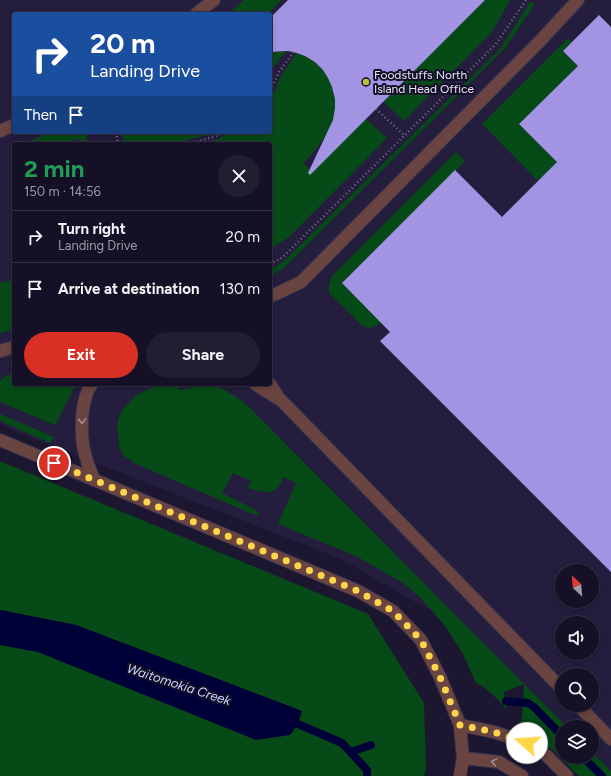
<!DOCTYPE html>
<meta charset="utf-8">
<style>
body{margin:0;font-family:Figtree,sans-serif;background:#221e32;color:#f1f3f6;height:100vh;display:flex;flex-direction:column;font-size:15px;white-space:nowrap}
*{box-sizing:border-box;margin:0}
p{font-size:13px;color:#9d9da7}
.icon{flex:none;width:22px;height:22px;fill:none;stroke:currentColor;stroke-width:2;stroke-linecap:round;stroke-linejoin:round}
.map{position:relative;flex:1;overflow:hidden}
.drawer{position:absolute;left:12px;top:142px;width:260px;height:244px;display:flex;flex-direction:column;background:#151025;border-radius:4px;box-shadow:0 2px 6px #0003,0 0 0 1px #343042}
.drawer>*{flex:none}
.banner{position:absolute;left:12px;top:12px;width:260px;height:122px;border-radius:4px;box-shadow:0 2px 6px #0003,0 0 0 1px #343042;background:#1a4fa0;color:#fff;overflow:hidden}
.needle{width:26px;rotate:334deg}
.tools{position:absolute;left:555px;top:564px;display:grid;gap:8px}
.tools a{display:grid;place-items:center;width:44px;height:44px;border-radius:50%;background:#151025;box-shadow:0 2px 6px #0003,0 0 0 1px #343042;font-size:20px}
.pin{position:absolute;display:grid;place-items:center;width:34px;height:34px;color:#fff;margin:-17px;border:2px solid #fff;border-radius:50%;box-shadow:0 1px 4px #0007}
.me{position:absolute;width:44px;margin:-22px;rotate:289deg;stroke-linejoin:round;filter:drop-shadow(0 0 3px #0008)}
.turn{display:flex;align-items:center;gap:14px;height:84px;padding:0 12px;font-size:18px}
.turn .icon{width:52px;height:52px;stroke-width:2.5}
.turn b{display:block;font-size:28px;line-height:34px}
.then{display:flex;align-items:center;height:38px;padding:0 12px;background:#0003;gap:8px;font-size:15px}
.round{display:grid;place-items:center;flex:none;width:42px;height:42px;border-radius:21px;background:#221e32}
.overview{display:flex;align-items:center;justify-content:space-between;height:68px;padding:0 12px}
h1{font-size:24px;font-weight:700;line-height:30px;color:#1e9e55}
.cta{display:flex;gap:8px;margin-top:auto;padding:8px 12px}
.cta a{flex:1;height:46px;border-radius:24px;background:#d93025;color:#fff;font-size:16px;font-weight:700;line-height:46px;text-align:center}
.cta a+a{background:#221e32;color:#f1f3f6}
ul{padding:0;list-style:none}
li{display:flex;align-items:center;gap:12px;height:52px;padding:0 12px;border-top:1px solid #343042}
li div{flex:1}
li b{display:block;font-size:15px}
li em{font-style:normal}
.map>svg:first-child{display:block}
</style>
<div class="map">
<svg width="611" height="776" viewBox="0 0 611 776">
<rect width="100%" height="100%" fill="#1c1631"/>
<path fill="#241d3e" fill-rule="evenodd" d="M 0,0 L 611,0 L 611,771 L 592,752 L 592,727 L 567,727 L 492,652 L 435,612 L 415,602 L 341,559 L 14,431 L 0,424 ZM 14,14 L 270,14 L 270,132 L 14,132 ZM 14,144 L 270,144 L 270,384 L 14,384 ZM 562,571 L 592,571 L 592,601 L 562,601 ZM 562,623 L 592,623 L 592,653 L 562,653 ZM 562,675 L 592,675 L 592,705 L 562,705 Z"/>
<g fill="#064a18">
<polygon points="244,0 281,0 269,14 228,14"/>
<polygon points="485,0 510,0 492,32 404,121 383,101"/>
<polygon points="530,2 535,4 506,47 498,55 286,266 279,271 270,276 270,270 283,262 500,49"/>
<polygon points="568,38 572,42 563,51 578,66 519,124 557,162 538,181 482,124"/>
<polygon points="287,51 278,61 270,72 270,53"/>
<path d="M 297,53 C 303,55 309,58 314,61 C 332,74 339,99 333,120 C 328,136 315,150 304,163 L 312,172 L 366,119 L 387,138 L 289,237 L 275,246 L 270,248 L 270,144 L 202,144 L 218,139 L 231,132 L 270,132 L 270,96 L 275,90 L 281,76 Z"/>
<polygon points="51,132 85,132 88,144 83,144 81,139 56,144 23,144"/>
<polygon points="122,132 213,132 203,136 172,144 124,144"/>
<polygon points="456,152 465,161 342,283 382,323 370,328 363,326 329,293 329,286 332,276"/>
<polygon points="14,280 14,330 0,333 0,283"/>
<polygon points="14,372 14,384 76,384 55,425 0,402 0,381 5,377"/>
<path d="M 162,384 L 178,384 L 179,390 L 204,385 L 204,384 C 220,384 235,396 248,406 L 567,727 L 562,727 L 562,757 L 592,757 L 592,752 L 611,771 L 611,776 L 579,776 L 555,752 L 519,726 L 522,718 L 524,684 L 504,692 L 507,709 C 497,699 489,689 476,683 L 463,654 L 445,626 L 420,597 L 403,583 L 356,556 L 278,524 L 296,483 L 283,477 C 282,480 281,484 279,486 C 271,497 259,491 248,488 L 251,481 L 233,473 L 222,493 L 256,510 L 260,516 L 250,513 L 134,463 L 123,455 L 119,446 L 117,425 L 120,413 L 136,395 L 151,388 Z"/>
<polygon points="0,414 54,437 50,443 0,421"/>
<polygon points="0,461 368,614 424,703 426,768 424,776 0,776 0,645 38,652 302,711 76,625 0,610"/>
</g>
<polygon fill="#000038" points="0,610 76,625 302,711 298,724 290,735 256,740 38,652 0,645"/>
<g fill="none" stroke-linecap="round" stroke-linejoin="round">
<g stroke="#000038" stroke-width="8">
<polyline points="506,701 528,703 534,707 562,736"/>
<polyline points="288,720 298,724 342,743 367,770 367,776"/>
<polyline points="351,752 371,745"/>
<polyline points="583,757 602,776"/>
</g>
</g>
<g fill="#a294e3">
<polygon points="288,0 485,0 310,175 308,173 333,120 335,108 335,99 332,87 328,78 323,70 315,62 305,56 294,52 287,51 270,52 270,18"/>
<polygon points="599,15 611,27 611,572 380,341 390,332 342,283 455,170 502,217 557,162 519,124 578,66 563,51"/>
</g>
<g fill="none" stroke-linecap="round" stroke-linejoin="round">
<defs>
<g id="service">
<polyline points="196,14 214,0"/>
<polyline points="0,131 14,125"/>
<polyline points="270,296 276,294 301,282 541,40 578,0"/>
<polyline points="0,351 14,347"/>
<path d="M 92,384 C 80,399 80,436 85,454 C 87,463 91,471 94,480"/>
<polyline points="255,384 277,398"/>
<polyline points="270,384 279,398 562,689"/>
<polyline points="578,705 611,739"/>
</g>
<g id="minor">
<polyline points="0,440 358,591 393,611 421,640 440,677 460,725 463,758 460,776"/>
<polyline points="460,725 494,732 527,743 543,752 567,776"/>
<polyline points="463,758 499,762 522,776"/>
</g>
</defs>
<use href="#service" stroke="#39334d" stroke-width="14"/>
<use href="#minor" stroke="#39334d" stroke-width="14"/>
<g stroke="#746f87" stroke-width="2.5" stroke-dasharray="1 3" stroke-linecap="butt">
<polyline points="270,90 273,85 279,72 294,52"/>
<polyline points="376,109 404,135"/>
<polyline points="116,132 118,144"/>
<polyline points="189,144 216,136 224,132"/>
<polyline points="270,264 283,257 496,44 526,0"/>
</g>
<use href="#service" stroke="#694441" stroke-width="12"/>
<use href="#minor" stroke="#694441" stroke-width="12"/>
</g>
<defs><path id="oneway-chevron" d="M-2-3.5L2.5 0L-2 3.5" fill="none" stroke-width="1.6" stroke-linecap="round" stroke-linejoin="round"/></defs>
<g stroke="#a28d94">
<use href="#oneway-chevron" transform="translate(82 421) rotate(89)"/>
<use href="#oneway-chevron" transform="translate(494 762) rotate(-170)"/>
</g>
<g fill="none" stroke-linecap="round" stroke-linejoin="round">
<polyline stroke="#ffd54a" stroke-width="7" stroke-dasharray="0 12.6" points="54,463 358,591 393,611 421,640 440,677 460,725 494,732 527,743"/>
</g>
<circle fill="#bdbf43" stroke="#130d26" stroke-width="1.5" cx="366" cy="82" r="4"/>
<g text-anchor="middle" stroke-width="4" stroke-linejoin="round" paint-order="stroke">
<g font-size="12" fill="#e8e6f9" stroke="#130d26" text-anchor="start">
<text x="374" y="79">Foodstuffs North<tspan x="374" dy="14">Island Head Office</tspan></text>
</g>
<g font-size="13" font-style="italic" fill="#c3d8fe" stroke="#130d26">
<text transform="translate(179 684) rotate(18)" y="5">Waitomokia Creek</text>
</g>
</g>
</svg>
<div class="tools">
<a><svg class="needle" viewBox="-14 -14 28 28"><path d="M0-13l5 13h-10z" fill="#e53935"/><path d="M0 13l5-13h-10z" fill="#9d9da7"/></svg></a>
<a><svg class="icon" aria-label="sound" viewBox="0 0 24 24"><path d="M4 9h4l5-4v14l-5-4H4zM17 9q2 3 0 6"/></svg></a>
<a><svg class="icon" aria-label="search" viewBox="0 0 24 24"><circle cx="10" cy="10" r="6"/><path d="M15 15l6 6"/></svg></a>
<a><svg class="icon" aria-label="layers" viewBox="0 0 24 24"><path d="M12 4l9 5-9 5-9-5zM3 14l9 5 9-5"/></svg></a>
</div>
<div class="pin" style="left:54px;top:463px;background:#d93025"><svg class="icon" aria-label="arrive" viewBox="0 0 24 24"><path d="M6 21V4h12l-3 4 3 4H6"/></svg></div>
<svg class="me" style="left:527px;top:743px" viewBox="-20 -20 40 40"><circle r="19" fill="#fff"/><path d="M0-13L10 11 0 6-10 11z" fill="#ffd54a"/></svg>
<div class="banner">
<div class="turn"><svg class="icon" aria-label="right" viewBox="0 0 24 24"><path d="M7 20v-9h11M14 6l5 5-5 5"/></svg><div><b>20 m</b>Landing Drive</div></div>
<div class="then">Then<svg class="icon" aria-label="arrive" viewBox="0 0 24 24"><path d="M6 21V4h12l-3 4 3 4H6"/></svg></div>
</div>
<section class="drawer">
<div class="overview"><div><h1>2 min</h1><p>150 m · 14:56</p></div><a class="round"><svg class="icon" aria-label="close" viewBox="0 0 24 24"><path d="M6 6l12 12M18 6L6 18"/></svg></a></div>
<ul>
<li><svg class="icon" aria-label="right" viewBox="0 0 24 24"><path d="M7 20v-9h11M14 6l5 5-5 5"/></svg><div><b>Turn right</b><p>Landing Drive</p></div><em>20 m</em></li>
<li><svg class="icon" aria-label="arrive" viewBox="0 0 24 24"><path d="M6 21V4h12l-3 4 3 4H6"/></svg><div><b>Arrive at destination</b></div><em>130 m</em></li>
</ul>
<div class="cta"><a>Exit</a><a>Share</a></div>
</section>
</div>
